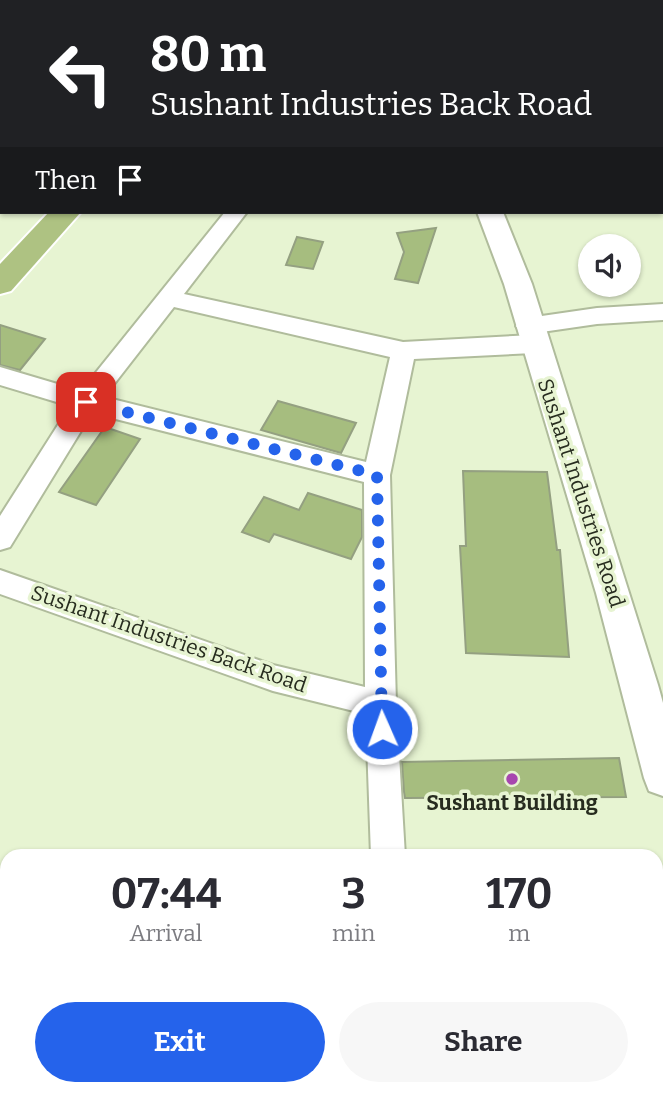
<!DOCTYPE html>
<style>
body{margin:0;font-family:Bitter,serif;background:#f7f7f7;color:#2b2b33;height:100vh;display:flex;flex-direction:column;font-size:26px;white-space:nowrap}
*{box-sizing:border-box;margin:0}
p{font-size:23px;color:#7c7c81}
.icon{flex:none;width:38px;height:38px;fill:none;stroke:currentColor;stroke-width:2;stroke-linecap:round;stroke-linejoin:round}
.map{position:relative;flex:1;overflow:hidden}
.side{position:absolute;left:0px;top:849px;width:663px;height:247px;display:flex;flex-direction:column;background:#fff;border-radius:21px 21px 0 0;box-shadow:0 2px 5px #0004}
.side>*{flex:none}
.hud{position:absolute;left:0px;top:0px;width:663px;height:214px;box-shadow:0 2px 5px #0004;background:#202124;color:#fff;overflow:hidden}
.fabs{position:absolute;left:578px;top:234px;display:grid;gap:14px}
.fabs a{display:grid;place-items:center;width:63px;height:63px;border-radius:50%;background:#fff;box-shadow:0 2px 5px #0004;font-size:35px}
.pin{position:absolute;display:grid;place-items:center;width:60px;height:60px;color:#fff;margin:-30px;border-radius:14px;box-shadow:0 4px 10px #0006}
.me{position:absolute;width:77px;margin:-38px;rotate:358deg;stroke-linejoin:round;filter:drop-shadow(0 0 5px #0008)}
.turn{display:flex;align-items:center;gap:24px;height:147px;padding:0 35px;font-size:32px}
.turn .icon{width:91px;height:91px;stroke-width:2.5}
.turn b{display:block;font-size:49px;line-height:60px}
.then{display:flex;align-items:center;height:66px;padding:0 35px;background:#0003;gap:14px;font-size:26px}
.eta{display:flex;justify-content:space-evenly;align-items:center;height:119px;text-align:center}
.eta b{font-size:42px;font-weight:700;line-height:49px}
.primary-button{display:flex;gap:14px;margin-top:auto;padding:14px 35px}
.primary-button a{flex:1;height:80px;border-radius:42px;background:#2563eb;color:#fff;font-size:28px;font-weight:700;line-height:80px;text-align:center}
.primary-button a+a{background:#f7f7f7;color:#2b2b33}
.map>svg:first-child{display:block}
</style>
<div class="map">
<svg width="663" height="1095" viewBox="0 0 663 1095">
<rect width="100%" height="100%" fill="#e7f4d2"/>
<g fill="#a6bd7f" stroke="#94a081" stroke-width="2">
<polygon points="436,228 418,283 395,279 404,252 397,233"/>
<polygon points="297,237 323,242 313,269 286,265"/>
<polygon points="0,325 45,339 20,370 0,365"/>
<polygon points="278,401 356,423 341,453 261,430"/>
<polygon points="105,427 140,439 96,505 59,492"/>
<polygon points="463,471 547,472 557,550 560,550 569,657 466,653 460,546 466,546"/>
<polygon points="308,493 362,510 362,537 351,559 274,534 269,542 242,532 264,497 299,510"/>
<polygon points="619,758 626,797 405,798 404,792 402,762"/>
</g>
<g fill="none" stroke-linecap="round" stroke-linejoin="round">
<defs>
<g id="minor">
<polygon points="340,0 359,0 360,2 341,2"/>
<polygon points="571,0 590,0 591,2 572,2"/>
<polygon points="662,22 663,23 663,35 662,34"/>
<rect x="0" y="45" width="2" height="12"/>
<rect x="0" y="134" width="2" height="12"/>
<path d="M 225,212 L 247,212 L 184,294 L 403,342 L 533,335 L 542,338 L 545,344 L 542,350 L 533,353 L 414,359 L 390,475 L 396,704 L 405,856 L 371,856 L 366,714 L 273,691 L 0,594 L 0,570 L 273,665 L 365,687 L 364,482 L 92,413 L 10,547 L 0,550 L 0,516 L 70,406 L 0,385 L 0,367 L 81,391 ZM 174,307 L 390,357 L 366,462 L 104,397 Z"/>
<polygon points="663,304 663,320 597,324 528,334 520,332 516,326 520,320 528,318 597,308"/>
<polygon points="7,947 7,992 0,995 0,950"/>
<polygon points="104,1088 142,1088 139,1095 101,1095"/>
<polygon points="269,1088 307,1088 304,1095 266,1095"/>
<polygon points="380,1088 418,1088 419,1095 381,1095"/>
</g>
<g id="tertiary">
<rect x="141" y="0" width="22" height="2"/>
<polygon points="477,212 503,212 532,284 658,685 663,703 663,796 649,791 644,778 596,593 504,284"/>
</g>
<g id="primary">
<polygon points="646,0 663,0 663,8 662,2"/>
<polygon points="49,212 81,212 11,291 0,294 0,264"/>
<polygon points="0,893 7,896 7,944 0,941"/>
<polygon points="300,1088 361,1088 364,1095 303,1095"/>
</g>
</defs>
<use href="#minor" stroke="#b0bc9c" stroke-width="4"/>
<use href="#tertiary" stroke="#b0bc9c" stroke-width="4"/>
<use href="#primary" stroke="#fff" stroke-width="4"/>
<use href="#minor" fill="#fff" fill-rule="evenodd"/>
<use href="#tertiary" fill="#fff" fill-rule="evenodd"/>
<use href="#primary" fill="#aec282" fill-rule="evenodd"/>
</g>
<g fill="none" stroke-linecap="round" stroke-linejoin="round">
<polyline stroke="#2563eb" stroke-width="12" stroke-dasharray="0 21.6" points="86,402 377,475 382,729"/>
</g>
<circle fill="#a747af" stroke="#e7f4d2" stroke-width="2.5" cx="512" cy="779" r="7"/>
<g text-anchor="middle" stroke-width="7" stroke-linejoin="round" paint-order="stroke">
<g font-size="21" fill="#272c1f" stroke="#e7f4d2">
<text transform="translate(581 493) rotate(72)" y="7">Sushant Industries Road</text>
<text transform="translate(169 639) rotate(19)" y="7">Sushant Industries Back Road</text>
</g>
<g font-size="21" font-weight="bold" fill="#272c1f" stroke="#e7f4d2">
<text x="512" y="810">Sushant Building</text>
</g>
</g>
</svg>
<div class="fabs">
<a><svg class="icon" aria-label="sound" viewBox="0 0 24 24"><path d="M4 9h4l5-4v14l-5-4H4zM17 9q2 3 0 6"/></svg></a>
</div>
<div class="pin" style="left:86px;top:402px;background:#d93025"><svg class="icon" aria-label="arrive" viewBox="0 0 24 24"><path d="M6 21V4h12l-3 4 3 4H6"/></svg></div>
<svg class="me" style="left:382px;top:729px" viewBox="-20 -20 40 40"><circle r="17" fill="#2563eb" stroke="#fff" stroke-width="3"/><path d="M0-11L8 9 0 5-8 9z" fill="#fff"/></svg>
<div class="hud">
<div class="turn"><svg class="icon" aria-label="left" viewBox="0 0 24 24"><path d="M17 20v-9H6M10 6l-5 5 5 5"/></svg><div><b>80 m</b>Sushant Industries Back Road</div></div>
<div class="then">Then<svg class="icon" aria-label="arrive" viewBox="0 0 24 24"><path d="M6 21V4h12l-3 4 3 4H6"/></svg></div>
</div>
<section class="side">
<div class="eta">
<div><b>07:44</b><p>Arrival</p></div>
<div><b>3</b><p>min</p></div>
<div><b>170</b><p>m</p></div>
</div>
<div class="primary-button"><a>Exit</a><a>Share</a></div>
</section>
</div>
